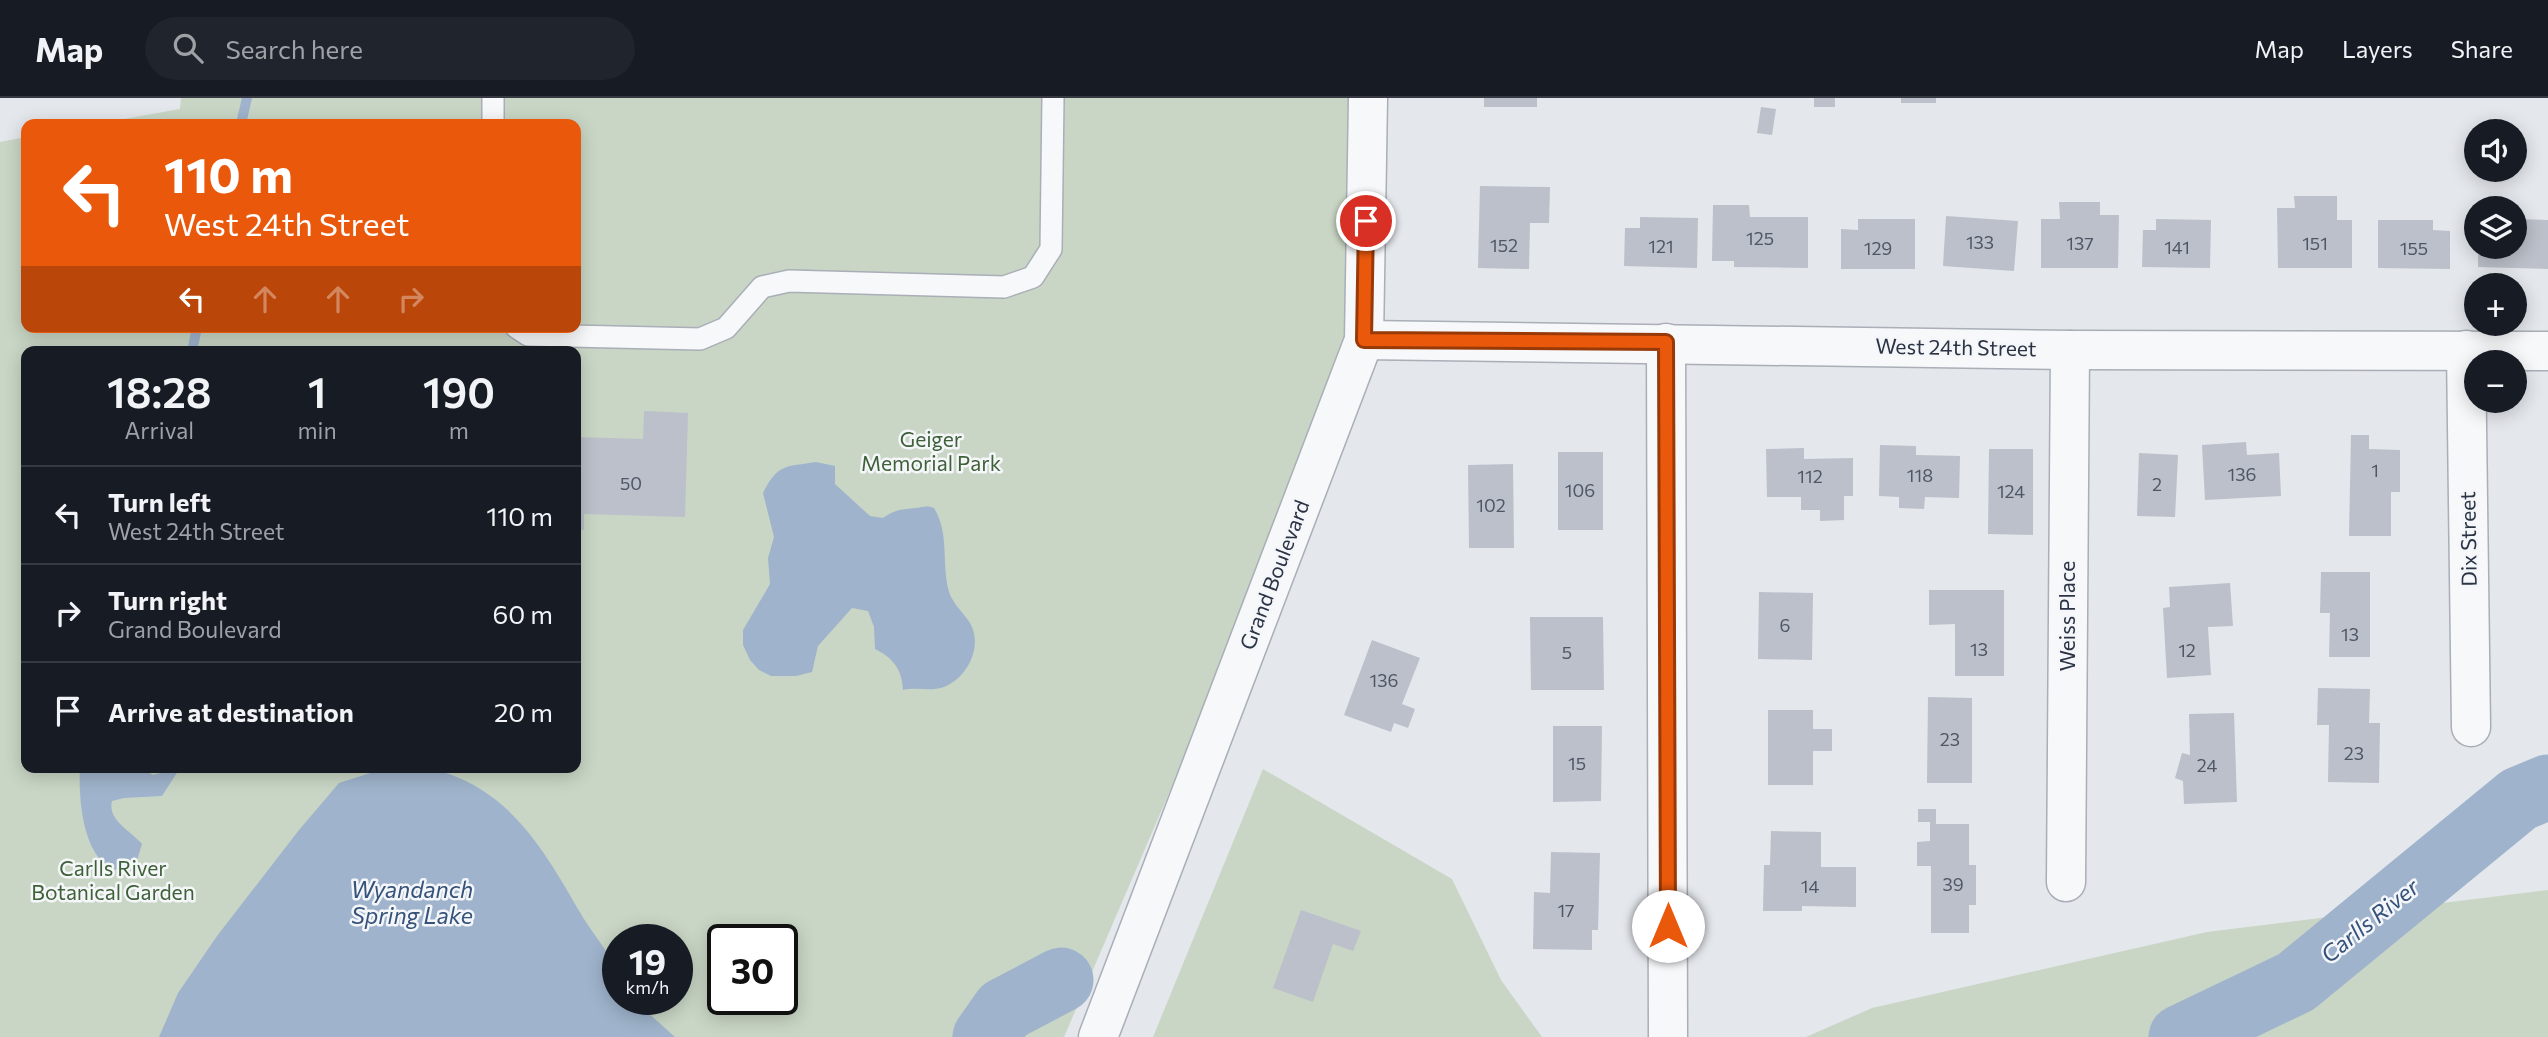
<!DOCTYPE html>
<meta charset="utf-8">
<style>
body{margin:0;font-family:Commissioner,sans-serif;background:#20242c;color:#f1f3f6;height:100vh;display:flex;flex-direction:column;font-size:26px;white-space:nowrap}
*{box-sizing:border-box;margin:0}
p{font-size:23px;color:#9ea1a6}
.icon{flex:none;width:38px;height:38px;fill:none;stroke:currentColor;stroke-width:2;stroke-linecap:round;stroke-linejoin:round}
.map{position:relative;flex:1;overflow:hidden}
.side{position:absolute;left:21px;top:248px;width:560px;height:427px;display:flex;flex-direction:column;background:#171b24;border-radius:14px;box-shadow:0 4px 18px #0003}
.side>*{flex:none}
.hud{position:absolute;left:21px;top:21px;width:560px;height:214px;border-radius:14px;box-shadow:0 4px 18px #0003;background:#ea580c;color:#fff;overflow:hidden}
.tools{position:absolute;left:2464px;top:21px;display:grid;gap:14px}
.tools a{display:grid;place-items:center;width:63px;height:63px;border-radius:50%;background:#171b24;box-shadow:0 4px 18px #0003;font-size:35px}
.speed{position:absolute;left:602px;top:826px;display:flex;gap:14px;font-size:35px;font-weight:700;text-align:center}
.speed>*{display:grid;place-content:center;width:91px;height:91px;border-radius:50%;background:#171b24;box-shadow:0 4px 18px #0003;line-height:1}
.speed small{font-size:18px;font-weight:400}
.speed .limit{border:4px solid #111;border-radius:10px;background:#fff;color:#111}
.pin{position:absolute;display:grid;place-items:center;width:60px;height:60px;color:#fff;margin:-30px;border:4px solid #fff;border-radius:50%;box-shadow:0 2px 7px #0007}
.me{position:absolute;width:77px;margin:-38px;rotate:0deg;stroke-linejoin:round;filter:drop-shadow(0 0 5px #0008)}
.turn{display:flex;align-items:center;gap:24px;height:147px;padding:0 28px;font-size:32px}
.turn .icon{width:91px;height:91px;stroke-width:2.5}
.turn b{display:block;font-size:49px;line-height:60px}
.lanes{display:flex;align-items:center;height:66px;padding:0 28px;background:#0003;justify-content:center;gap:35px;direction:ltr}
.lanes .off{opacity:.35}
.eta{display:flex;justify-content:space-evenly;align-items:center;height:119px;text-align:center}
.eta b{font-size:42px;font-weight:600;line-height:49px}
ul{padding:0;list-style:none}
li{display:flex;align-items:center;gap:21px;height:98px;padding:0 28px;border-top:2px solid #363941}
li div{flex:1}
li b{display:block;font-size:26px}
li em{font-style:normal}
header{display:flex;align-items:center;gap:42px;box-sizing:border-box;height:98px;padding:0 35px;background:#171b24;border-bottom:2px solid #363941}
header strong{font-size:33px}
nav{display:flex;gap:38px;margin-inline-start:auto;font-size:24px}
.search{width:490px;height:63px;background:#20242c;display:flex;align-items:center;gap:18px;box-sizing:border-box;padding:0 24px;border-radius:38px;color:#9ea1a6;font-size:26px}
.map>svg:first-child{display:block}
</style>
<header>
<strong>Map</strong>
<div class="search"><svg class="icon" aria-label="search" viewBox="0 0 24 24"><circle cx="10" cy="10" r="6"/><path d="M15 15l6 6"/></svg>Search here</div>
<nav><a>Map</a><a>Layers</a><a>Share</a></nav>
</header>
<div class="map">
<svg width="2548" height="939" viewBox="0 0 2548 939">
<rect width="100%" height="100%" fill="#e4e7ec"/>
<g fill="#c9d6c5" fill-rule="evenodd">
<path d="M 181,0 L 1368,0 L 1364,242 L 1064,939 L 0,939 L 0,44 L 26,39 L 26,229 L 576,229 L 576,26 L 96,26 L 180,11 ZM 26,254 L 576,254 L 576,670 L 26,670 ZM 618,842 L 677,842 L 677,901 L 618,901 ZM 723,842 L 782,842 L 782,901 L 723,901 Z"/>
<polygon points="1263,671 1452,781 1501,882 1542,939 1153,939"/>
<polygon points="2548,792 2548,939 1806,939 1872,910 2207,834"/>
</g>
<g fill="#9fb4cc">
<path d="M 816,364 L 835,368 L 835,386 L 870,418 L 883,420 C 898,410 901,412 916,410 C 924,409 926,407 934,410 C 950,436 941,465 949,494 C 953,506 963,514 970,525 C 984,549 966,583 941,590 C 928,593 916,589 903,592 C 902,571 893,560 875,551 L 874,529 L 868,513 L 852,510 L 818,548 L 812,574 L 796,578 L 771,578 L 759,572 L 750,562 L 743,547 L 743,532 L 770,486 L 768,460 L 774,439 L 763,395 C 778,365 786,369 816,364 Z"/>
<path d="M 80,670 L 140,670 L 153,677 L 161,675 L 167,670 L 180,670 L 162,698 L 124,700 L 112,703 C 107,722 131,733 142,746 L 134,772 C 84,782 78,704 80,670 Z"/>
<path d="M 386,670 C 406,670 429,669 449,676 C 515,699 548,759 581,816 C 588,829 616,864 618,875 C 619,883 618,893 618,901 L 638,901 L 646,913 L 675,939 L 159,939 L 178,895 L 217,838 L 299,732 L 339,685 Z"/>
</g>
<g fill="none" stroke-linecap="round" stroke-linejoin="round">
<g stroke="#9fb4cc" stroke-width="10">
<polyline points="241,26 247,0"/>
<polyline points="192,254 197,229"/>
</g>
<g stroke="#9fb4cc" stroke-width="65">
<polyline points="985,939 1004,912 1061,882"/>
<polyline points="2181,939 2296,884 2519,701 2548,689"/>
</g>
</g>
<g fill="#bbc0ca">
<rect x="1484" y="0" width="53" height="9"/>
<rect x="1814" y="0" width="21" height="9"/>
<rect x="1901" y="0" width="35" height="5"/>
<polygon points="1761,9 1776,11 1772,37 1757,35"/>
<polygon points="1480,88 1550,89 1549,125 1530,125 1529,171 1478,170"/>
<polygon points="2294,98 2337,98 2337,122 2352,122 2352,170 2278,170 2277,110 2295,110"/>
<polygon points="2059,104 2100,104 2100,117 2119,117 2118,170 2041,170 2041,121 2060,121"/>
<polygon points="1713,107 1749,107 1750,119 1808,119 1808,170 1734,169 1734,163 1712,163"/>
<polygon points="1946,118 2018,123 2014,173 1943,168"/>
<polygon points="1640,119 1698,120 1697,170 1624,168 1625,130 1640,130"/>
<polygon points="1858,121 1915,121 1915,171 1841,171 1841,131 1858,132"/>
<polygon points="2156,121 2211,122 2210,170 2142,169 2143,132 2156,132"/>
<polygon points="2515,121 2548,122 2548,171 2478,169 2478,149 2515,149"/>
<polygon points="2378,122 2433,122 2433,132 2450,133 2450,171 2378,170"/>
<polygon points="644,313 688,315 685,419 584,416 584,432 576,431 576,339 643,341"/>
<polygon points="2351,337 2369,337 2369,351 2400,352 2400,394 2391,394 2391,438 2349,438"/>
<polygon points="2246,344 2247,357 2279,355 2281,398 2205,402 2202,347"/>
<polygon points="1880,347 1916,348 1916,357 1960,358 1959,400 1925,399 1924,411 1899,410 1899,399 1879,398"/>
<polygon points="1804,350 1804,361 1853,360 1853,398 1844,398 1844,422 1820,423 1820,412 1801,412 1801,399 1767,399 1766,351"/>
<polygon points="1989,351 2033,351 2033,437 1988,436"/>
<rect x="1558" y="354" width="45" height="78"/>
<polygon points="2139,355 2178,357 2175,419 2137,418"/>
<polygon points="1513,366 1514,450 1469,450 1468,367"/>
<polygon points="2321,474 2370,474 2370,559 2329,559 2330,515 2320,515"/>
<polygon points="2230,485 2233,528 2208,529 2211,577 2167,580 2163,510 2170,509 2169,489"/>
<polygon points="1929,492 2004,492 2004,578 1955,578 1955,526 1929,527"/>
<polygon points="1759,494 1813,495 1812,562 1758,561"/>
<polygon points="1530,519 1603,519 1604,592 1531,592"/>
<polygon points="1372,542 1420,560 1402,606 1415,611 1408,630 1394,625 1391,634 1344,617"/>
<polygon points="2318,590 2370,591 2369,625 2380,625 2379,685 2328,684 2329,627 2317,627"/>
<polygon points="1928,599 1972,600 1972,685 1927,685"/>
<polygon points="1768,612 1813,612 1813,631 1832,631 1832,653 1813,653 1813,687 1768,687"/>
<polygon points="2234,615 2237,704 2184,706 2183,683 2175,680 2182,655 2190,657 2189,616"/>
<polygon points="1553,628 1602,628 1601,703 1553,704"/>
<polygon points="1918,711 1936,711 1936,726 1969,726 1969,767 1976,767 1976,807 1969,807 1969,835 1931,835 1931,768 1917,768 1917,744 1930,743 1930,724 1918,724"/>
<polygon points="1771,733 1821,734 1821,769 1856,769 1856,809 1802,808 1802,813 1763,813 1764,767 1770,767"/>
<polygon points="1551,754 1600,755 1598,832 1592,832 1592,852 1533,851 1534,794 1550,795"/>
<polygon points="1301,812 1361,833 1353,853 1333,846 1313,904 1273,890"/>
</g>
<g fill="none" stroke-linecap="round" stroke-linejoin="round">
<defs>
<g id="service">
<polyline points="493,0 493,26"/>
<polyline points="516,229 528,237 700,241 726,230 762,189 789,183 1004,189 1033,179 1051,151 1053,0"/>
</g>
<g id="minor">
<polyline points="1364,242 2070,252 2548,253"/>
<polyline points="1666,245 1668,939"/>
<polyline points="2466,252 2471,629"/>
<polyline points="2066,784 2070,252"/>
</g>
<polyline id="tertiary" points="1098,939 1364,242 1368,0"/>
</defs>
<use href="#service" stroke="#a9aeb7" stroke-width="24"/>
<use href="#minor" stroke="#a9aeb7" stroke-width="41"/>
<use href="#tertiary" stroke="#a9aeb7" stroke-width="41"/>
<use href="#service" stroke="#f7f8fa" stroke-width="21"/>
<use href="#minor" stroke="#f7f8fa" stroke-width="38"/>
<use href="#tertiary" stroke="#f7f8fa" stroke-width="38"/>
</g>
<g fill="none" stroke-linecap="round" stroke-linejoin="round">
<defs>
<polyline id="route" points="1366,123 1364,242 1666,244 1668,828"/>
</defs>
<use href="#route" stroke="#983908" stroke-width="18"/>
<use href="#route" stroke="#ea580c" stroke-width="12"/>
</g>
<g text-anchor="middle" stroke-width="5" stroke-linejoin="round" paint-order="stroke">
<g font-size="18" fill="#4f5766">
<text x="1760" y="147">125</text>
<text x="1980" y="151">133</text>
<text x="2080" y="152">137</text>
<text x="2315" y="152">151</text>
<text x="1504" y="154">152</text>
<text x="1661" y="155">121</text>
<text x="2177" y="156">141</text>
<text x="1878" y="157">129</text>
<text x="2414" y="157">155</text>
<text x="2375" y="379">1</text>
<text x="2242" y="383">136</text>
<text x="1920" y="384">118</text>
<text x="1810" y="385">112</text>
<text x="631" y="392">50</text>
<text x="2157" y="393">2</text>
<text x="1580" y="399">106</text>
<text x="2011" y="400">124</text>
<text x="1491" y="414">102</text>
<text x="1785" y="534">6</text>
<text x="2350" y="543">13</text>
<text x="1979" y="558">13</text>
<text x="2187" y="559">12</text>
<text x="1567" y="561">5</text>
<text x="1384" y="589">136</text>
<text x="1950" y="648">23</text>
<text x="2354" y="662">23</text>
<text x="1577" y="672">15</text>
<text x="2207" y="674">24</text>
<text x="1953" y="793">39</text>
<text x="1810" y="795">14</text>
<text x="1566" y="819">17</text>
</g>
<g font-size="21" fill="#2b3445" stroke="#f4f6f9">
<text transform="translate(1956 250) rotate(1)" y="7">West 24th Street</text>
<text transform="translate(2469 441) rotate(-91)" y="7">Dix Street</text>
<text transform="translate(1275 477) rotate(-69)" y="7">Grand Boulevard</text>
<text transform="translate(2068 518) rotate(-90)" y="7">Weiss Place</text>
</g>
<g font-size="21" fill="#3f6138" stroke="#f4f6f9">
<text x="931" y="349">Geiger<tspan x="931" dy="24">Memorial Park</tspan></text>
<text x="113" y="778">Carlls River<tspan x="113" dy="24">Botanical Garden</tspan></text>
</g>
<g font-size="23" font-style="italic" fill="#34527a" stroke="#f4f6f9">
<text x="412" y="800">Wyandanch<tspan x="412" dy="26">Spring Lake</tspan></text>
<text transform="translate(2370 823) rotate(-39)" y="8">Carlls River</text>
</g>
</g>
</svg>
<div class="tools">
<a><svg class="icon" aria-label="sound" viewBox="0 0 24 24"><path d="M4 9h4l5-4v14l-5-4H4zM17 9q2 3 0 6"/></svg></a>
<a><svg class="icon" aria-label="layers" viewBox="0 0 24 24"><path d="M12 4l9 5-9 5-9-5zM3 14l9 5 9-5"/></svg></a>
<a>+</a>
<a>−</a>
</div>
<div class="speed"><div>19<small>km/h</small></div><div class="limit">30</div></div>
<div class="pin" style="left:1366px;top:123px;background:#d93025"><svg class="icon" aria-label="arrive" viewBox="0 0 24 24"><path d="M6 21V4h12l-3 4 3 4H6"/></svg></div>
<svg class="me" style="left:1668px;top:828px" viewBox="-20 -20 40 40"><circle r="19" fill="#fff"/><path d="M0-13L10 11 0 6-10 11z" fill="#ea580c"/></svg>
<div class="hud">
<div class="turn"><svg class="icon" aria-label="left" viewBox="0 0 24 24"><path d="M17 20v-9H6M10 6l-5 5 5 5"/></svg><div><b>110 m</b>West 24th Street</div></div>
<div class="lanes"><svg class="icon" aria-label="left" viewBox="0 0 24 24"><path d="M17 20v-9H6M10 6l-5 5 5 5"/></svg><svg class="icon off" aria-label="ahead" viewBox="0 0 24 24"><path d="M12 20V5M6 11l6-6 6 6"/></svg><svg class="icon off" aria-label="ahead" viewBox="0 0 24 24"><path d="M12 20V5M6 11l6-6 6 6"/></svg><svg class="icon off" aria-label="right" viewBox="0 0 24 24"><path d="M7 20v-9h11M14 6l5 5-5 5"/></svg></div>
</div>
<section class="side">
<div class="eta">
<div><b>18:28</b><p>Arrival</p></div>
<div><b>1</b><p>min</p></div>
<div><b>190</b><p>m</p></div>
</div>
<ul>
<li><svg class="icon" aria-label="left" viewBox="0 0 24 24"><path d="M17 20v-9H6M10 6l-5 5 5 5"/></svg><div><b>Turn left</b><p>West 24th Street</p></div><em>110 m</em></li>
<li><svg class="icon" aria-label="right" viewBox="0 0 24 24"><path d="M7 20v-9h11M14 6l5 5-5 5"/></svg><div><b>Turn right</b><p>Grand Boulevard</p></div><em>60 m</em></li>
<li><svg class="icon" aria-label="arrive" viewBox="0 0 24 24"><path d="M6 21V4h12l-3 4 3 4H6"/></svg><div><b>Arrive at destination</b></div><em>20 m</em></li>
</ul>
</section>
</div>
